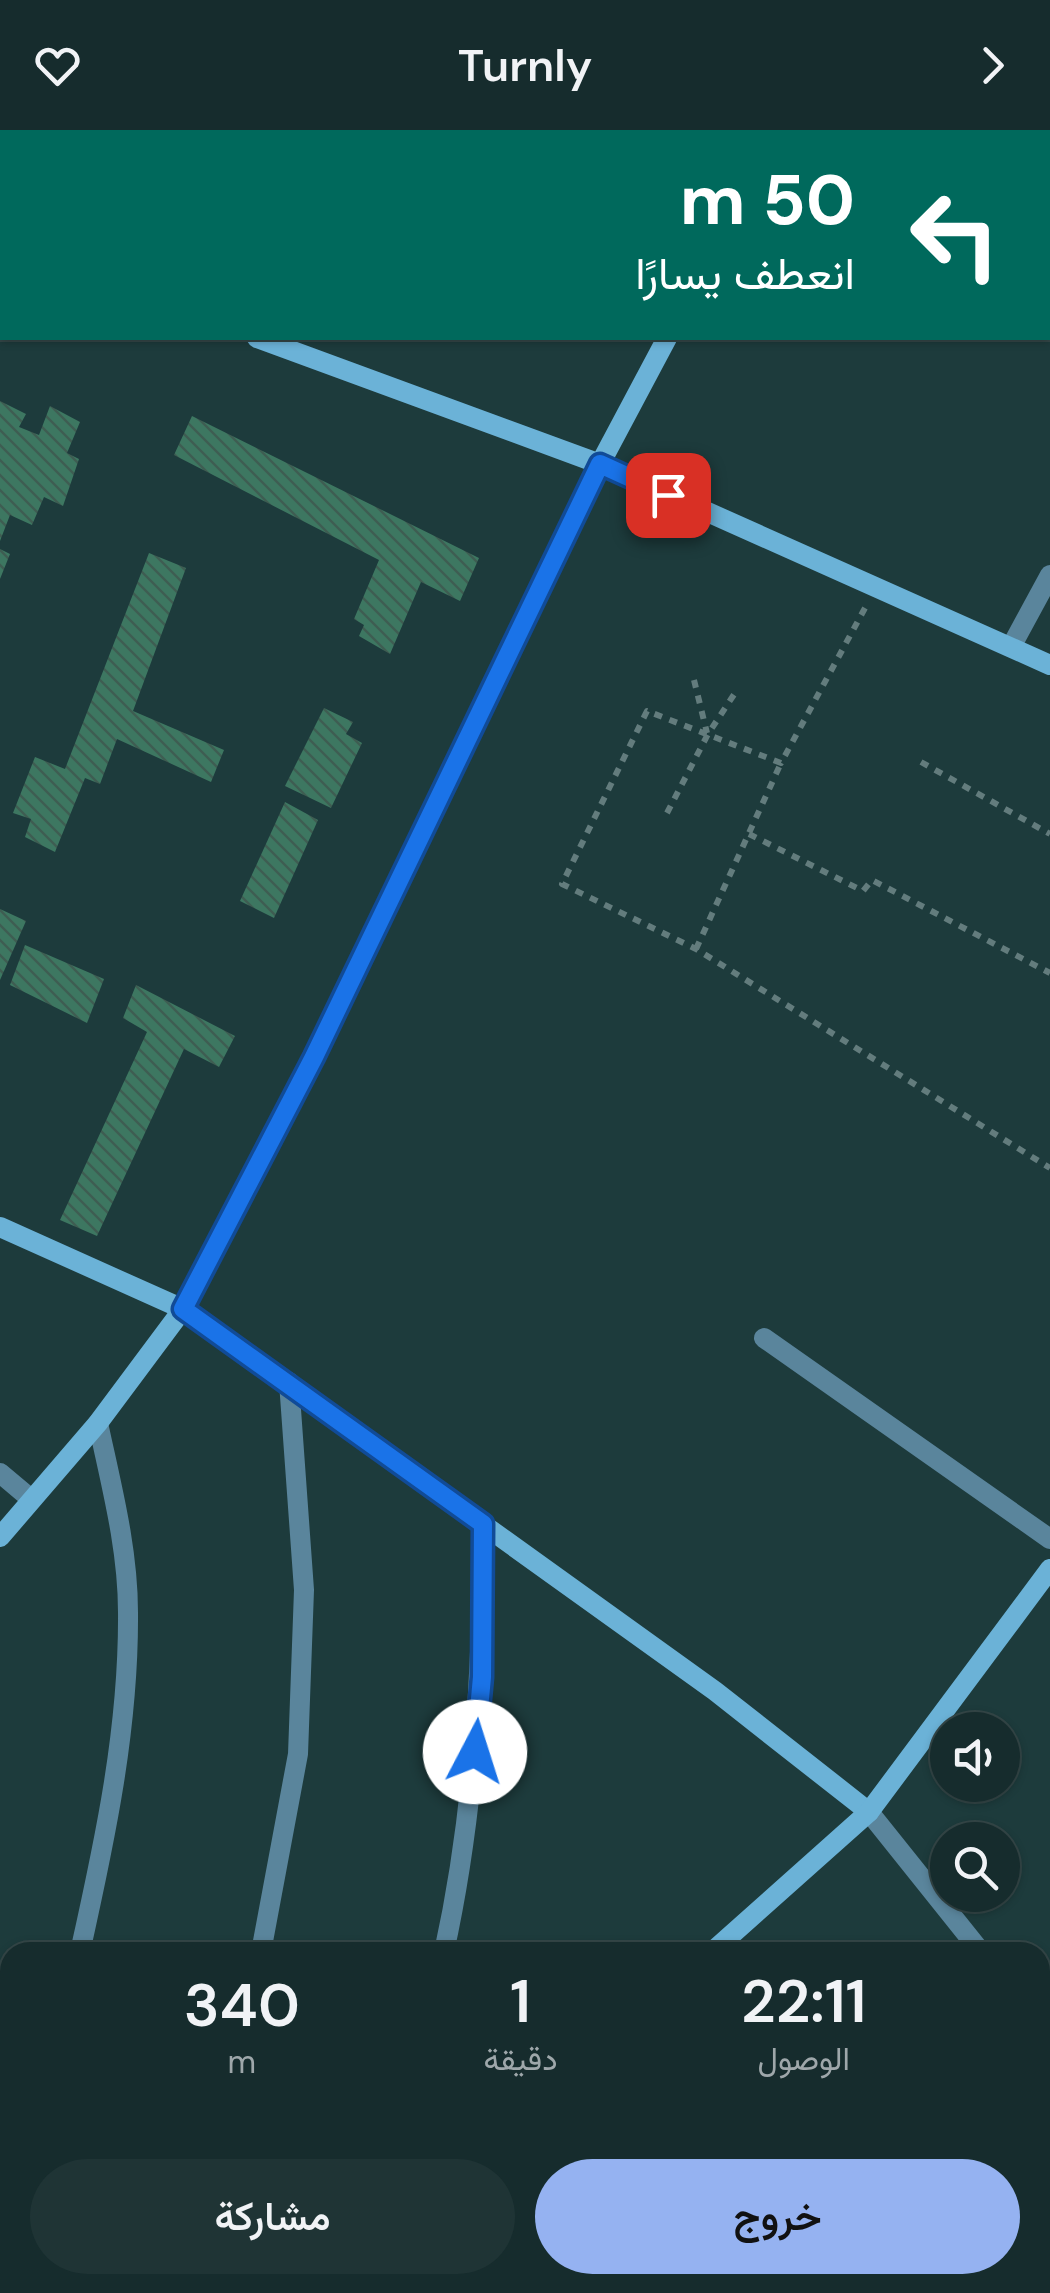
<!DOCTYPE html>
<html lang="ar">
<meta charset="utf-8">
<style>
body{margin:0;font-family:"DM Sans",Vazirmatn,sans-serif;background:#1f3435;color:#f1f3f6;direction:rtl;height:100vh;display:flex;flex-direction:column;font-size:38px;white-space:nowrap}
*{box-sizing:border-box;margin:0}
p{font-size:32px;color:#9ea7aa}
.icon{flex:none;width:55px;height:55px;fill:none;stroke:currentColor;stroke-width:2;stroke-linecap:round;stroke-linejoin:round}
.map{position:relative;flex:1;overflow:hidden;direction:ltr}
.sheet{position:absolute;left:0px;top:1812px;width:1050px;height:352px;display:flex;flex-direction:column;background:#162c2d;border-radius:30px 30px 0 0;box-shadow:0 2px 8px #0004,0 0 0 2px #354849;direction:rtl}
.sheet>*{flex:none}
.hud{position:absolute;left:0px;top:0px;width:1050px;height:210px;box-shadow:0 2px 8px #0004,0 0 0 2px #354849;direction:rtl;background:#00695c;color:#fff;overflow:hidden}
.controls{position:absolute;left:930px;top:1582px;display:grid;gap:20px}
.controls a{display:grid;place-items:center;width:90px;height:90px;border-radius:50%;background:#162c2d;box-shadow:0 2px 8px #0004,0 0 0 2px #354849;font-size:50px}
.pin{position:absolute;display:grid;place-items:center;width:85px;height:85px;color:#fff;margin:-42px;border-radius:20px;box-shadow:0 5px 15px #0006}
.me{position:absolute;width:110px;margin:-55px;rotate:5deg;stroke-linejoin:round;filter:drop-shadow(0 0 8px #0008)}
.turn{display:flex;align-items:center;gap:35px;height:210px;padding:0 30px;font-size:45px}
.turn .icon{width:130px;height:130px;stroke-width:2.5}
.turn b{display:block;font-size:70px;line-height:85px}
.eta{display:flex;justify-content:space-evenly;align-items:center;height:170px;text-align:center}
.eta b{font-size:60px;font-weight:600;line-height:70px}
.action{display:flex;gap:20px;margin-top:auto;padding:20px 30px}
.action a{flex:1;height:115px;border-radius:60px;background:#95b2f1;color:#111;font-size:40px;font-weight:600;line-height:115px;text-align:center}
.action a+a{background:#1f3435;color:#f1f3f6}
header{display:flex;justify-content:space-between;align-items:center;height:130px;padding:0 30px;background:#162c2d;font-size:45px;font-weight:600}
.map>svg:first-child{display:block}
</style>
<header><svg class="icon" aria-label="forward" viewBox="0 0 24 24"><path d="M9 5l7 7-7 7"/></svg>Turnly<svg class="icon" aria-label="heart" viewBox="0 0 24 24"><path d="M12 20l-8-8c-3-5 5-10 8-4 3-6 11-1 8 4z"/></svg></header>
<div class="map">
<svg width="1050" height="2163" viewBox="0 0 1050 2163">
<defs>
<pattern id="grass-dots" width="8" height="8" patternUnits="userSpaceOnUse" patternTransform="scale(2.5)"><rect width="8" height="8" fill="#445838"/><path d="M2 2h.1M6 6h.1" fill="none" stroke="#5e7054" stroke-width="1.8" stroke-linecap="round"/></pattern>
<pattern id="building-back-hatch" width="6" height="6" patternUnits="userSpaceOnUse" patternTransform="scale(2.5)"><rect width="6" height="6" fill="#3d7761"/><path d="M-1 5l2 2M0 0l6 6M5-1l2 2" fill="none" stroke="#3e5d52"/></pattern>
</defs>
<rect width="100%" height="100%" fill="#1d3b3c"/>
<polygon fill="#1e4749" points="827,0 1050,0 1050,110 1048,2"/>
<polygon fill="url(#grass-dots)" points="1046,1951 1050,1951 1050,2163 834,2163 842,2155 1040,2155 1040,1957"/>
<g fill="url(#building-back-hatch)">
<polygon points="0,271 26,284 19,297 39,305 50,276 80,292 67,323 79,329 63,376 44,367 32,395 10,385 0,411"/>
<polygon points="192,286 479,428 460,471 421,452 390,524 359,506 364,495 354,489 379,430 174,325"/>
<polygon points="0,419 10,424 0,449"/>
<polygon points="149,423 186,438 133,581 224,620 211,652 117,609 100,654 85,648 55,722 25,707 31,689 13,683 35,627 65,639"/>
<polygon points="324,578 353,592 346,604 362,613 331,678 285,656"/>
<polygon points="285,672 318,690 274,788 240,771"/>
<polygon points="0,779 26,791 0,850"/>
<polygon points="25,815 104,849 87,893 10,855"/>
<polygon points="136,855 235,906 219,937 184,919 97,1106 60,1090 147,902 123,888"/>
</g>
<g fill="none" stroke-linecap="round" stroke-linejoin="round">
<g stroke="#637c7d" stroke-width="6" stroke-dasharray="8 8" stroke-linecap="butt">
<polyline points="865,478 781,633 647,581 562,754 696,819 1050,1038"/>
<polyline points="694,550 707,603"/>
<polyline points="921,632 1050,704"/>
<polyline points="667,683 708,604 737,560"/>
<polyline points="749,704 863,761 872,750 1050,843"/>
<polyline points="696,819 781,633"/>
</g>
<g stroke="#5a859c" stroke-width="20">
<polyline points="77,0 77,2"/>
<polyline points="379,2 380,0"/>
<polyline points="1011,517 1050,445"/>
<polyline points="764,1208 1050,1409"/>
<polyline points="0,1343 31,1369"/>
<polyline points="869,1682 981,1822"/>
<path d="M 80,1822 C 105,1710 129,1598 128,1482 C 128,1418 111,1354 98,1293"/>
<polyline points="261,1822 298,1624 304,1460 289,1252"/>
<path d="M 444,1822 C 475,1681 482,1539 483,1394"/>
<polyline points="1040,1897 1050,1910"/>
<polyline points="1040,1934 1050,1926"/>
<polyline points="0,2025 10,2005"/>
<polyline points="656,2155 662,2163"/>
<polyline points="119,2163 124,2155"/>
<polyline points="771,2163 781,2155"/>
</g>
<g stroke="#6bb2d7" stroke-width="20">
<polyline points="772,2 773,0"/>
<polyline points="0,129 2,129"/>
<polyline points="257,208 600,334 1050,535"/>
<polyline points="0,1097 183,1179 715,1561 869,1682"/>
<polyline points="0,1407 98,1293 183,1179 314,927 600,334 667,208"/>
<polyline points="712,1822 869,1682 1050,1439"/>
<polyline points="312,2163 321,2155"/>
</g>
</g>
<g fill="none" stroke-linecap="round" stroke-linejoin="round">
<defs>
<polyline id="route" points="475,1622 482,1547 483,1394 183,1179 314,927 600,334 668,365"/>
</defs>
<use href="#route" stroke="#114b97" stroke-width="25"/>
<use href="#route" stroke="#1a73e8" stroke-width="18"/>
</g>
</svg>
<div class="controls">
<a><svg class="icon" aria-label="sound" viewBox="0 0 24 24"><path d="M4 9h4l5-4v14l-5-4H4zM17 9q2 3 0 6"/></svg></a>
<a><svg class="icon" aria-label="search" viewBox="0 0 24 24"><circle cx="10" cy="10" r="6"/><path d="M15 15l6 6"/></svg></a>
</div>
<div class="pin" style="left:668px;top:365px;background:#d93025"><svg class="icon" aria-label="arrive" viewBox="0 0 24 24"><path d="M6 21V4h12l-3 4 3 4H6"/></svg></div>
<svg class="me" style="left:475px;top:1622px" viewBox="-20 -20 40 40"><circle r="19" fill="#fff"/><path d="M0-13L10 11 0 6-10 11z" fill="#1a73e8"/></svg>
<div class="hud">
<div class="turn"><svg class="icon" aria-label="left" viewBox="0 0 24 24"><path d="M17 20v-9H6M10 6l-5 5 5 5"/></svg><div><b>50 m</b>انعطف يسارًا</div></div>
</div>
<section class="sheet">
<div class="eta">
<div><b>22:11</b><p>الوصول</p></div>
<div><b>1</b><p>دقيقة</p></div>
<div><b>340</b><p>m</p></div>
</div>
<div class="action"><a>خروج</a><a>مشاركة</a></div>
</section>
</div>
